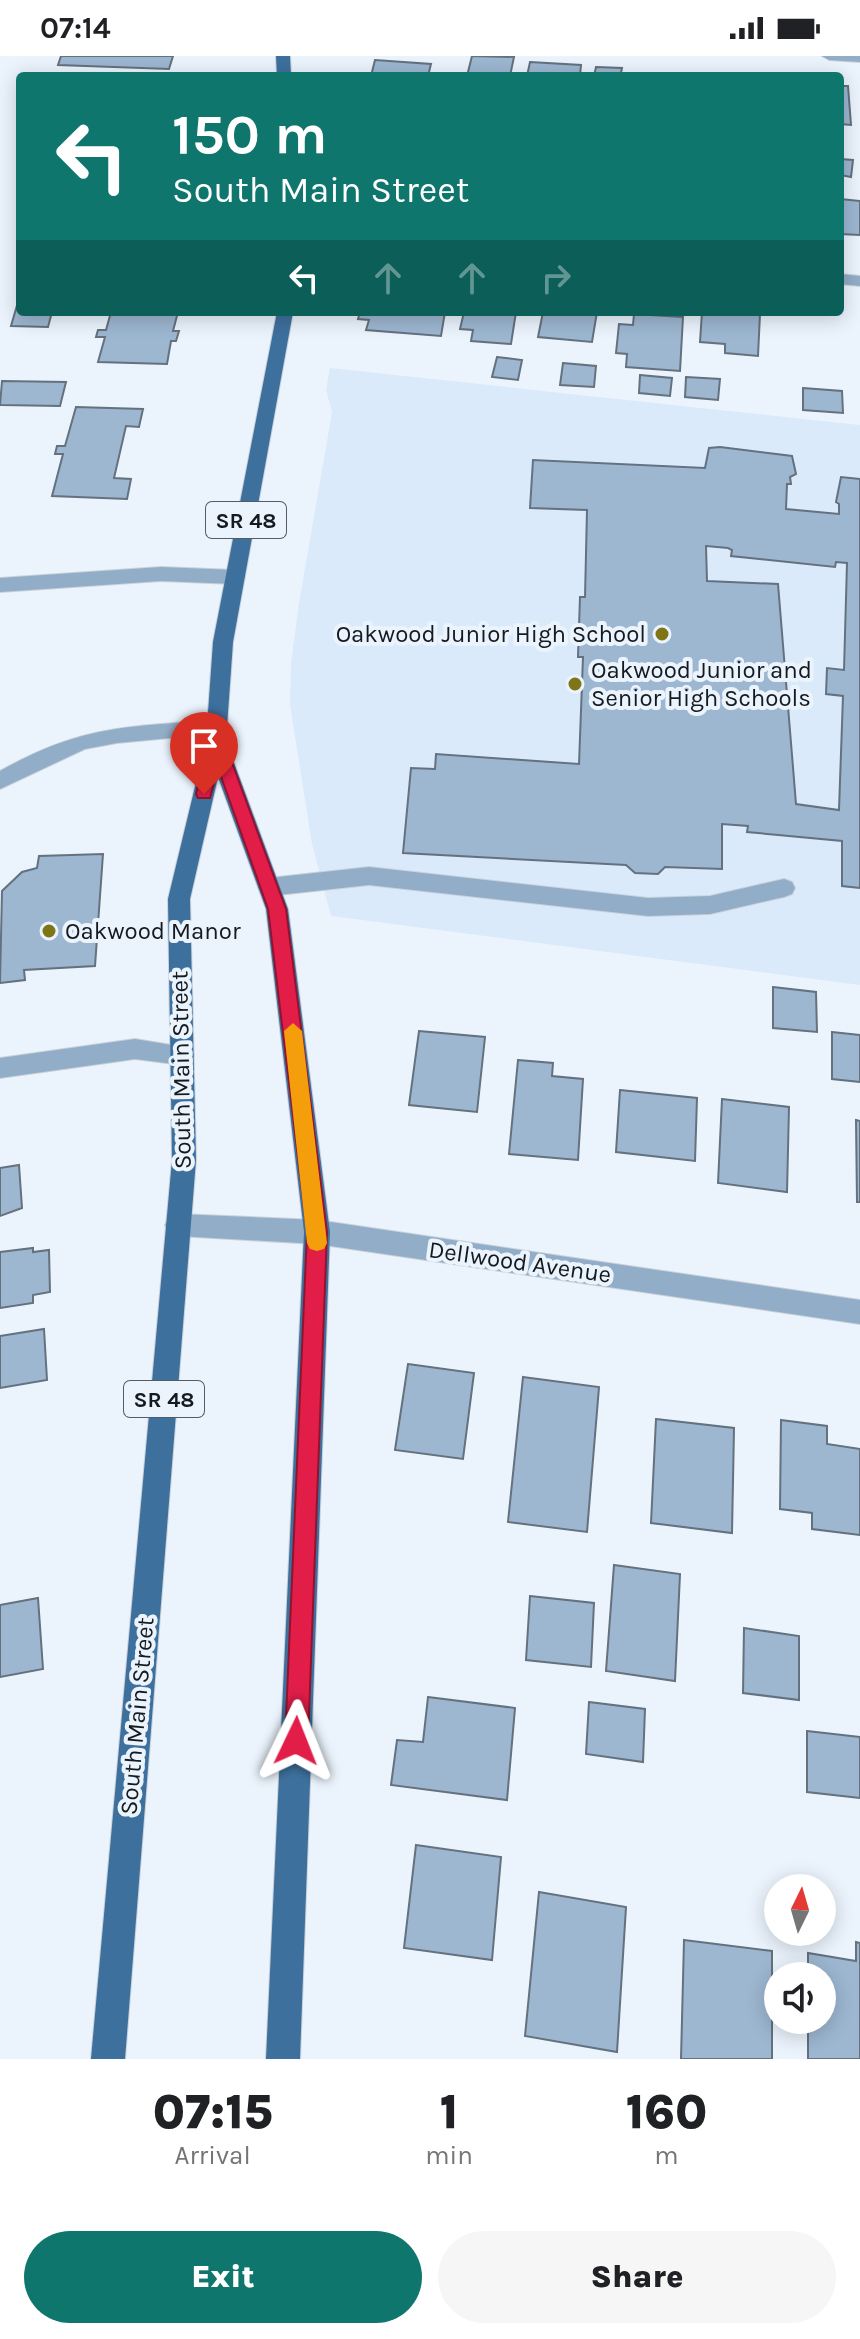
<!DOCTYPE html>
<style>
body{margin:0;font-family:Karla,sans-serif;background:#f6f6f6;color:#202124;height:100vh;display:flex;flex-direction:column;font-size:30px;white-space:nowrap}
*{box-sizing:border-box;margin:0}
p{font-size:26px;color:#757577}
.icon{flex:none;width:44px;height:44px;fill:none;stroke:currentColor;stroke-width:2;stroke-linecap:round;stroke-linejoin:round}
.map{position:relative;height:2003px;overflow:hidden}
.sheet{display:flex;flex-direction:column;background:#fff;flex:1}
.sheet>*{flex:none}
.top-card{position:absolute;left:16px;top:16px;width:828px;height:244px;border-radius:8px;box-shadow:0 4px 20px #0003;background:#0f766e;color:#fff;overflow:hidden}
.needle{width:52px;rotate:5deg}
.tools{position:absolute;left:764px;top:1818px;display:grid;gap:16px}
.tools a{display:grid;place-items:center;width:72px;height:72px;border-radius:50%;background:#fff;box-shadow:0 4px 20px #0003;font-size:40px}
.pin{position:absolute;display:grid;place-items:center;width:68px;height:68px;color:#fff;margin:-82px -34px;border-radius:50% 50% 50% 0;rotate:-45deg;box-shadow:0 0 8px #0007}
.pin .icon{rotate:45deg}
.me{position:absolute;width:88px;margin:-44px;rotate:2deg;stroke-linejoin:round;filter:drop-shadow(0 0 6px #0008)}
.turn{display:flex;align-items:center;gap:28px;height:168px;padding:0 24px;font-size:36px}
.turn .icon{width:104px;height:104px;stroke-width:2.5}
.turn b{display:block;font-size:56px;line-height:68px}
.lanes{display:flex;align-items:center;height:76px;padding:0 24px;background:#0003;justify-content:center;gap:40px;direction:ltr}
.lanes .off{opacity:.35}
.eta{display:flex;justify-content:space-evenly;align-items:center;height:136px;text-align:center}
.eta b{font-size:48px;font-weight:800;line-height:56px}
.action{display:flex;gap:16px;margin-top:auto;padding:16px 24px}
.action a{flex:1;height:92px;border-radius:48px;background:#0f766e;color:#fff;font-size:32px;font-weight:800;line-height:92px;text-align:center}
.action a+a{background:#f6f6f6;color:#202124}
.status{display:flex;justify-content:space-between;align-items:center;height:56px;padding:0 40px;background:#fff;direction:ltr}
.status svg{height:22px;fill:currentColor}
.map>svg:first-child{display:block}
</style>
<div class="status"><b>07:14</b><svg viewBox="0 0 49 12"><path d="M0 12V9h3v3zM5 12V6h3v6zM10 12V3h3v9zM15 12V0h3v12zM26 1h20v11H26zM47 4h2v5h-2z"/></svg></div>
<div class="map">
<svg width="860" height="2003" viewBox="0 0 860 2003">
<rect width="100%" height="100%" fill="#ebf4fd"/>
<polygon fill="#daeafb" points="330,312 860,369 860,929 331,860 312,788 290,649 291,607 299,547 332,356 326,334"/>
<g fill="#9db7d1" stroke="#64717e" stroke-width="2" fill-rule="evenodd">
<polygon points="61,0 173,0 169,13 58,9"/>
<polygon points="472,0 514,1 510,20 467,20"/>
<polygon points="375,4 431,8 428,20 371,20"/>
<polygon points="530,6 581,9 580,20 527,20"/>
<polygon points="596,11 622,12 621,17 640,20 594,20"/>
<polygon points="840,30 848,30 851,69 840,68"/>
<polygon points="840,103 853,104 851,121 840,119"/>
<polygon points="840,143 860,145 860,179 840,178"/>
<polygon points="20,239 20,256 52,256 48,271 11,270"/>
<polygon points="111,256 178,256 173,275 179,275 176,285 171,285 167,308 98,306 105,281 96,281 98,274 106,274"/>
<polygon points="360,256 445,256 441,280 366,274 369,264 358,263"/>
<polygon points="464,256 516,256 511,288 471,285 473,274 460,273"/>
<polygon points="543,256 597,256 592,286 538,281"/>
<polygon points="702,256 760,258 758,300 725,297 725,288 700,286"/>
<polygon points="634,258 683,261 680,315 626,311 627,298 616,297 619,268 633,269"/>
<polygon points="497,301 522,304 518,324 492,321"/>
<polygon points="563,307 596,310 594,331 560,329"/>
<polygon points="640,319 672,322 670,340 639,337"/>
<polygon points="686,321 720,323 718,344 685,341"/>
<polygon points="2,325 66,326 60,350 0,349"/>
<polygon points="803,332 842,335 843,357 803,354"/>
<polygon points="76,351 143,353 139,371 126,370 114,422 131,423 127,443 52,440 63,398 55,398 57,390 65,390"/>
<path d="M 720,391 L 792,400 L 796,418 L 790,421 L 791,428 L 787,428 L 786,453 L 839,458 L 839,448 L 836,446 L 841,421 L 860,423 L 860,832 L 842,830 L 842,785 L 747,776 L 748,770 L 722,768 L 722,813 L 665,811 L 658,818 L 635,817 L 626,809 L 403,797 L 411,712 L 435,713 L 436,698 L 579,708 L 583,601 L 578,601 L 580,541 L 585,541 L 587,454 L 530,452 L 533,404 L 705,412 L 709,392 ZM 706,490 L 728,492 L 732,494 L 731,500 L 835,511 L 836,506 L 847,507 L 844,614 L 827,612 L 826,638 L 843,640 L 839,754 L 796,748 L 778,528 L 707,525 Z"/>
<polygon points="103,798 95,910 24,914 25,924 0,927 2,835 22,816 37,812 39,800"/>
<polygon points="773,931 816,936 817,976 773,972"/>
<polygon points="419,975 485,981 477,1056 409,1049"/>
<polygon points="832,976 860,979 860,1026 832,1023"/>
<polygon points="518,1004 553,1007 552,1020 583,1023 578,1104 509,1098"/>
<polygon points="620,1034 697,1042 695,1105 616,1096"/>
<polygon points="722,1043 789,1051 787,1136 718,1127"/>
<polygon points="856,1064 860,1065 860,1146 857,1146"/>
<polygon points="19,1109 22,1152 0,1160 0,1112"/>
<polygon points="33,1192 33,1196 49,1194 50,1236 33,1239 33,1247 0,1252 0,1196"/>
<polygon points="44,1273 47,1324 0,1332 0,1280"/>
<polygon points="408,1308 474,1317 463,1403 395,1394"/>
<polygon points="523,1321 599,1331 587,1476 508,1466"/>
<polygon points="656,1363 734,1372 732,1477 651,1467"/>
<polygon points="781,1364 827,1370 827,1388 860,1393 860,1479 812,1473 812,1457 780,1453"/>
<polygon points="614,1509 680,1518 675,1625 606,1615"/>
<polygon points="530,1540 594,1547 591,1611 526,1604"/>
<polygon points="38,1542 43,1613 0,1621 0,1549"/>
<polygon points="744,1572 799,1580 799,1644 743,1637"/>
<polygon points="428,1641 515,1652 507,1744 391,1729 397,1684 423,1686"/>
<polygon points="589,1646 645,1653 643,1706 586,1698"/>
<polygon points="807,1675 860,1681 860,1742 807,1736"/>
<polygon points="416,1789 501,1801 492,1904 404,1892"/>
<polygon points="539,1836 626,1851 617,1996 525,1980"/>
<polygon points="684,1884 772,1895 772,2003 681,2003"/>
<polygon points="856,1886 860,1887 860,2003 808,2003 808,1964 822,1964 822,1920 808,1920 808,1897 856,1905"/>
</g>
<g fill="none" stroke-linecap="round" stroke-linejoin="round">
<defs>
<g id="lane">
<path d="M 216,664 L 223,667 L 226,672 L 223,677 L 117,687 L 85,693 L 0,733 L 0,715 C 82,669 126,671 216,664 Z"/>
<polygon points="369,811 648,842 710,840 784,823 792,826 795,832 792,838 784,841 710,858 648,860 369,829 269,840 261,837 258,831 261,825 269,822"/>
<polygon points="135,983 190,992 194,999 190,1006 182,1009 135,1003 0,1022 0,1002"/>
</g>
<g id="street">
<polygon points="822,0 860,0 860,6 829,4"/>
<polygon points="840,218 860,220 860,230 840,228"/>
<polygon points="161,511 235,514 245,521 235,528 161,525 0,536 0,522"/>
<polygon points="178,1158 317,1164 860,1244 860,1268 317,1188 178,1180 169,1177 165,1169 169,1161"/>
</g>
<g id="primary">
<polygon points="276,0 290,0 291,20 277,20"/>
<polygon points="277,256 293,256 233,586 226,685 288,853 330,1176 300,2003 266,2003 304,1176 266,853 218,721 190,843 196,1104 125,2003 91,2003 172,1104 168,843 206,685 213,586"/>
</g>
</defs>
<use href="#lane" stroke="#c9d1d9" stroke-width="2"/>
<use href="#street" stroke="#c9d1d9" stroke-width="2"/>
<use href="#primary" stroke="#c9d1d9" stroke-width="2"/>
<use href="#lane" fill="#92adc7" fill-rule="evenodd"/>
<use href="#street" fill="#92adc7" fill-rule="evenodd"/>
<use href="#primary" fill="#3e709e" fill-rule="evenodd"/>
</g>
<polygon fill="#e11d48" stroke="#92132f" stroke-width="2" points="216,679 224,685 286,853 327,1176 308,1685 305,1693 296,1697 288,1693 285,1685 307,1176 268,853 218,712 210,742 198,742 196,738 208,685"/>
<polygon fill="#f59e0b" points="293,967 302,975 327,1187 324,1193 317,1195 310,1193 307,1187 284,975"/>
<g fill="#7e7518" stroke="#ebf4fd" stroke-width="3">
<circle cx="662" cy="578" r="8"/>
<circle cx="575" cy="628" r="8"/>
<circle cx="49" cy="875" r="8"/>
</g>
<g text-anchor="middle" stroke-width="8" stroke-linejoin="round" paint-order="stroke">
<g fill="#ebf4fd" stroke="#545b62" stroke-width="2">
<rect x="206" y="446" width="80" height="36" rx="6"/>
<rect x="124" y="1325" width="80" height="36" rx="6"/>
</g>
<g font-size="22" font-weight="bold" fill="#141a1f">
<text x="246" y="472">SR 48</text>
<text x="164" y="1351">SR 48</text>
</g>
<g font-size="24" fill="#141a1f" stroke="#ebf4fd" text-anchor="start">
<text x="646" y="586" text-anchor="end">Oakwood Junior High School</text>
<text x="591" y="622">Oakwood Junior and<tspan x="591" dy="28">Senior High Schools</tspan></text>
<text x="65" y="883">Oakwood Manor</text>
</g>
<g font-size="24" fill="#141a1f" stroke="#ebf4fd">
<text transform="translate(181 1014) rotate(-91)" y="8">South Main Street</text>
<text transform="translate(520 1206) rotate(8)" y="8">Dellwood Avenue</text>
<text transform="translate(137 1660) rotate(-85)" y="8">South Main Street</text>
</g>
</g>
</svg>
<div class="tools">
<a><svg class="needle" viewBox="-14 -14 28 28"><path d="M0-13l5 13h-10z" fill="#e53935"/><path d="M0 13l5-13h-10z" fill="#757577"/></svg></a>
<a><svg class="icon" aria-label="sound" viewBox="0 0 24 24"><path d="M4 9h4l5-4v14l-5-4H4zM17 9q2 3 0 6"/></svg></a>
</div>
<div class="pin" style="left:204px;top:738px;background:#d93025"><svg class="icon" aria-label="arrive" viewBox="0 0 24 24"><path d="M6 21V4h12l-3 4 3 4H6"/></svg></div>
<svg class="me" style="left:296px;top:1685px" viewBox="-20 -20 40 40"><path d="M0-17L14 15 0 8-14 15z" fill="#e11d48" stroke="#fff" stroke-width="4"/></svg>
<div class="top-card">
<div class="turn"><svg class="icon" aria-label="left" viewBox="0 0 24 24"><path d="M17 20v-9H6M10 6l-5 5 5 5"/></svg><div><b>150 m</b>South Main Street</div></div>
<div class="lanes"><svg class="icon" aria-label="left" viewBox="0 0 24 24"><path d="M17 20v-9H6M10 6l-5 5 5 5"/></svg><svg class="icon off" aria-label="ahead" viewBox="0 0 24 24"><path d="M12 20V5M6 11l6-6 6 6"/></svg><svg class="icon off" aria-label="ahead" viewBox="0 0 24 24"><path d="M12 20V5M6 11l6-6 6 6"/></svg><svg class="icon off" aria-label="right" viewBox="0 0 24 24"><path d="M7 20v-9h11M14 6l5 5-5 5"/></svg></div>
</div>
</div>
<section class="sheet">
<div class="eta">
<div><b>07:15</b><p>Arrival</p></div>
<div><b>1</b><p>min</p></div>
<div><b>160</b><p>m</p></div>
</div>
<div class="action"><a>Exit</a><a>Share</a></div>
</section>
